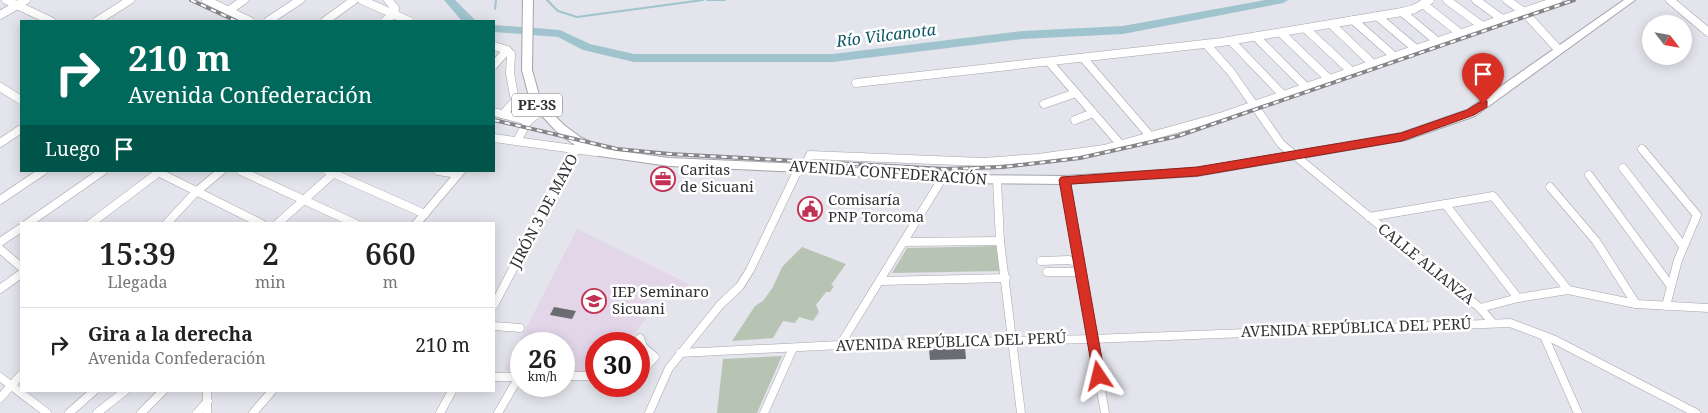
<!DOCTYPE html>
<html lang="es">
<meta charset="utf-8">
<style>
body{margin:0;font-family:"Noto Serif",serif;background:#f6f6f6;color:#222;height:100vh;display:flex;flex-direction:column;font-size:19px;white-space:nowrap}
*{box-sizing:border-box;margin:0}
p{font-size:16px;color:#767676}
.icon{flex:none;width:28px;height:28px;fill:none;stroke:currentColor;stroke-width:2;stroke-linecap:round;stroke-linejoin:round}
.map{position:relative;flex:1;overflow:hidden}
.sheet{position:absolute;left:20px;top:222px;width:475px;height:170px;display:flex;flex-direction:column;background:#fff;border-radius:0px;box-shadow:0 2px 12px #0003}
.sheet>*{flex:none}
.top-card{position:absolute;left:20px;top:20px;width:475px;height:152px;border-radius:0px;box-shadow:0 2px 12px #0003;background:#00695c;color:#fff;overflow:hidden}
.needle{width:32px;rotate:121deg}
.controls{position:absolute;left:1642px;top:15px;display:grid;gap:10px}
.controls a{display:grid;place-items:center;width:50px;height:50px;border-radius:50%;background:#fff;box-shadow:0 2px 12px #0003;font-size:25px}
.speed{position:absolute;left:510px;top:332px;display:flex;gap:10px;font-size:25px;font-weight:700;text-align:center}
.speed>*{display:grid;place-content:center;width:65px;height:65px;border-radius:50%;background:#fff;box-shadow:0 2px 12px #0003;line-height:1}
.speed small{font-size:12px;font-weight:400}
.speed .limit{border:8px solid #d22;background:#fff;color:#111}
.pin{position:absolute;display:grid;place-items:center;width:42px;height:42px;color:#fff;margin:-51px -21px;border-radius:50% 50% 50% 0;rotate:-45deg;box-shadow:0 0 5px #0007}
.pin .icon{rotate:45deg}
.me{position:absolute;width:55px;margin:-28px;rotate:350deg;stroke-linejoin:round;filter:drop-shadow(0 0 4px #0008)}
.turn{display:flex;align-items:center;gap:18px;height:105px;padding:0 25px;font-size:22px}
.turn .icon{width:65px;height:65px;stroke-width:2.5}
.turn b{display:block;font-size:35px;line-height:42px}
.then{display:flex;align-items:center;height:48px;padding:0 25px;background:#0003;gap:10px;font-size:19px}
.eta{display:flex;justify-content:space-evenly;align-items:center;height:85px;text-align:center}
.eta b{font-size:30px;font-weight:600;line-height:35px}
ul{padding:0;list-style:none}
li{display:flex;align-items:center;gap:15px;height:75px;padding:0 25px;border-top:1px solid #e0e0e0}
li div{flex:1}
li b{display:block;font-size:19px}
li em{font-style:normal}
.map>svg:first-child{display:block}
</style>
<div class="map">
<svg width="1708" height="413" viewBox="0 0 1708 413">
<rect width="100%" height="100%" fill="#e4e4ec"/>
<polygon fill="#e3d6e9" points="577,229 689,284 678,296 664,287 651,299 646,304 648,313 644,322 625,344 596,344 596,372 564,372 564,344 521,344 521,371 504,371"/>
<g fill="#b8c4b3">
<polygon points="998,246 1001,271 892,273 907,248"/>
<polygon points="802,247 846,264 831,285 834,286 830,292 826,292 816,305 819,312 813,321 799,317 795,323 783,321 773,338 732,341 755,306 763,301 773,287 782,267"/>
<polygon points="782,356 757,413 717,413 723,359"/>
</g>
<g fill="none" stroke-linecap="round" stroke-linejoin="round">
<g stroke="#a0c4cd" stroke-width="2">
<polyline points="547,0 558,11 577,17 703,0"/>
<polyline points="707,0 725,0"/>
<polyline points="495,9 496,0"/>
</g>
<g fill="#a0c4cd" fill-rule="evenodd">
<polygon points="444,0 455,0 476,21 461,20"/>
<polygon points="1265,0 1288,0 1283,3 1123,34 1022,39 833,62 634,62 583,50 558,37 494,32 494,25 560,30 590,44 634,54 833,54 1022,31 1123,26"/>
</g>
</g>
<g fill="#6b6b72">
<polygon points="554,307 576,311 572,319 550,315"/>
<polygon points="965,348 966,359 930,360 929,349"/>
</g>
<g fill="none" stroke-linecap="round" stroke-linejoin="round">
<defs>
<g id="minor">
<polyline points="6,0 51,21"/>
<polyline points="206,0 250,21"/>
<polyline points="362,0 409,21"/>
<polyline points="388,0 395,8 394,14"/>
<polyline points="1447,0 1482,26"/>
<polyline points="1476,0 1502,19"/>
<polyline points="1507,0 1524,12 1558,49"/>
<polyline points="1670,0 1708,32"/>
<polyline points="1423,4 1461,34"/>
<polyline points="228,11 244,0"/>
<polyline points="1402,12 1438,42"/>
<polyline points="0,15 26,0"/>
<polyline points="1377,16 1416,49"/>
<polyline points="1353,20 1395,57"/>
<polyline points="97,21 130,0"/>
<polyline points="268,21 300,0"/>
<polyline points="325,21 354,0"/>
<polyline points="385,21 394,14"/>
<polyline points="1331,24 1373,64"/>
<polyline points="1306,29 1352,72"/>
<polyline points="1281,33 1329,79"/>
<polyline points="1256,37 1306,87"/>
<polyline points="1231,41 1283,95"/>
<polyline points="1206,44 1231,72 1281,144 1480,308 1492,322"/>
<polyline points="494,46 507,50 511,54 510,73 515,101 503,114"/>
<polyline points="1084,59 1151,137"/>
<polyline points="1050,63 1121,145"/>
<polyline points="494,65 507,50"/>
<polyline points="856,83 1222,42 1402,12 1414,9 1430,0"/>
<polyline points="0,87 21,100"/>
<polyline points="1044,104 1076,93"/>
<polyline points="494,112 528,121 517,141"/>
<polyline points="1075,120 1093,113"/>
<polyline points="528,121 541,111"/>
<polyline points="494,138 596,152"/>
<polyline points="0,143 21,129"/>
<polyline points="1642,149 1697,215 1678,260 1666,306"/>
<polyline points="1623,168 1683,246"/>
<polyline points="156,171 262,224"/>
<polyline points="241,171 356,224"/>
<polyline points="328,171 425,214"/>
<polyline points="438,171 458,174"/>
<polyline points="1589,175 1670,285"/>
<polyline points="997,180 1000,241 1021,413"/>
<polyline points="1064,180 1105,413"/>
<polyline points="1550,187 1596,241 1636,304"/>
<polyline points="0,200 43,171"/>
<polyline points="1445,204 1518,298"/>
<polyline points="1369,217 1493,196 1568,290"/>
<polyline points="27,224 103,171"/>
<polyline points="90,224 159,172"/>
<polyline points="166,224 196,192 221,171"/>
<polyline points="277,224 335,172"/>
<polyline points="416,224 461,171"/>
<polyline points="0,242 21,228"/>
<polyline points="904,242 1000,241"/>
<polyline points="0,249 21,267"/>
<polyline points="1041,261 1069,260 1079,263"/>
<polyline points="1047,272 1081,272"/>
<polyline points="881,281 1006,278"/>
<polyline points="0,289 21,274"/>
<polyline points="494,305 580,142"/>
<polyline points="1480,308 1518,298 1568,290 1636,304 1708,308"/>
<polyline points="494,326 520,328"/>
<polyline points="1544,336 1578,413"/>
<polyline points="840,345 942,179"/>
<polyline points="680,353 840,345 1092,339 1510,323 1555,340 1696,413"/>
<polyline points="639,374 655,357 643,347 640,338"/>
<polyline points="564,376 596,376"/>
<polyline points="0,377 47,413"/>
<polyline points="494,377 521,377"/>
<polyline points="207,391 207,413"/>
<polyline points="0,398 21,375"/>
<polyline points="69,413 94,391"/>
<polyline points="97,413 125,391"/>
<polyline points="141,413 163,391"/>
<polyline points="197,413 208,401"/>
<polyline points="253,413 272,391"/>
<polyline points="440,413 452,391"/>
<polyline points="498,413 519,377"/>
<polyline points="649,413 669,368 720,305 740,286 750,270 796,174 804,168 810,155 983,162 1038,158 1104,149 1223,116 1558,0"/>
<polyline points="764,413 793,348"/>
</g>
<polygon id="highway" points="523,0 533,0 532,70 541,102 564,125 580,137 605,149 669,158 804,164 942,175 1064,176 1197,168 1401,133 1467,110 1624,0 1635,0 1475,116 1406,140 1197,176 1064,184 942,183 804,172 669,166 599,156 572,143 556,131 531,104 522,70"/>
</defs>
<use href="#minor" stroke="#a4a4ac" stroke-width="9"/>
<use href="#highway" stroke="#a4a4ac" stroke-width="2"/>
<use href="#minor" stroke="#fff" stroke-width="8"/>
<use href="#highway" fill="#fff" fill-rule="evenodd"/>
<defs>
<g id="rail">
<polyline points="191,0 236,21"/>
<polyline points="494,120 617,149 670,154 945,169 1003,167 1080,158 1178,136 1574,0"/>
</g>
</defs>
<use href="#rail" stroke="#85858a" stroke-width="4"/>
<use href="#rail" stroke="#fff" stroke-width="2" stroke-dasharray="5.5" stroke-linecap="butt"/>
</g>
<polygon fill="#d93025" stroke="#8d1f18" points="1483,100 1487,101 1487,107 1474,115 1402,141 1197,176 1071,184 1105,376 1103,380 1094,380 1059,180 1061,177 1197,167 1401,133 1467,110"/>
<defs>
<symbol id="office-ring" viewBox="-11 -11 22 22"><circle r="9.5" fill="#fff" stroke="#c23254" stroke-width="1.5"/><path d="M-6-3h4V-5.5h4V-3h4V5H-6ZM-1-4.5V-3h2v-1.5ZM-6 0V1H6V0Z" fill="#c23254"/></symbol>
<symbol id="civic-ring" viewBox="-11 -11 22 22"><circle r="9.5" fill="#fff" stroke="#c23254" stroke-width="1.5"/><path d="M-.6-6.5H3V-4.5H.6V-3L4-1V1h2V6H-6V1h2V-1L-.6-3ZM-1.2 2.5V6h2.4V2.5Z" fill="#c23254"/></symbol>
<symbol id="university-ring" viewBox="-11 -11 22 22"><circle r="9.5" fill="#fff" stroke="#c23254" stroke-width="1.5"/><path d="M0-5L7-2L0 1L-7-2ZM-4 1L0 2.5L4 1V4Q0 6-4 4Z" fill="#c23254"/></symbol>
</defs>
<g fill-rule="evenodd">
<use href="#office-ring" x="649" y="165" width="28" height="28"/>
<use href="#civic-ring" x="796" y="195" width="28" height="28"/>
<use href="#university-ring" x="580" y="287" width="28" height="28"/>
</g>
<g text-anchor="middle" stroke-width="5" stroke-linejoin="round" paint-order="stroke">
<rect fill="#fff" stroke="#6e6e70" stroke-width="1" x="512" y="93.5" width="50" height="23" rx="4"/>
<g font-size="14" font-weight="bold" fill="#303033">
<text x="537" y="110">PE-3S</text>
</g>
<g font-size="15" fill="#303033" stroke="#fff" text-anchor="start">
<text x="680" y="175">Caritas<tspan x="680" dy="17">de Sicuani</tspan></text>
<text x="828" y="205">Comisaría<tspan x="828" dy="17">PNP Torcoma</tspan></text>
<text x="612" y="297">IEP Seminaro<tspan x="612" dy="17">Sicuani</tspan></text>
</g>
<g font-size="15" fill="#303033" stroke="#fff">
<text transform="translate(888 173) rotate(4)" y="5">AVENIDA CONFEDERACIÓN</text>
<text transform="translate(544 211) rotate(-62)" y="5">JIRÓN 3 DE MAYO</text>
<text transform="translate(1426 264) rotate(39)" y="5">CALLE ALIANZA</text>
<text transform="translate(1356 328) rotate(-2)" y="5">AVENIDA REPÚBLICA DEL PERÚ</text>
<text transform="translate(951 342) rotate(-2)" y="5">AVENIDA REPÚBLICA DEL PERÚ</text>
</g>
<g font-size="16" font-style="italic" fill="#0c5665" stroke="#fff">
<text transform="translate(886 35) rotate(-7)" y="6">Río Vilcanota</text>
</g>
</g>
</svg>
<div class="controls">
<a><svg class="needle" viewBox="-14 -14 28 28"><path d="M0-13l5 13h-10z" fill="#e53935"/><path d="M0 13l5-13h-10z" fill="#767676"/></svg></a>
</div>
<div class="speed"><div>26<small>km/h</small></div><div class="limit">30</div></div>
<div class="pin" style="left:1483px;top:104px;background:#d93025"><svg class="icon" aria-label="arrive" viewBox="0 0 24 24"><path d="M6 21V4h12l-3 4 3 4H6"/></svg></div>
<svg class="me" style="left:1099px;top:376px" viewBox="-20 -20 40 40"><path d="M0-17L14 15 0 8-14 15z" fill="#d93025" stroke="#fff" stroke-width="4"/></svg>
<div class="top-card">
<div class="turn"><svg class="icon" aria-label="right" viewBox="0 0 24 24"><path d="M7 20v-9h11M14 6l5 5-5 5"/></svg><div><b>210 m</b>Avenida Confederación</div></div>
<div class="then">Luego<svg class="icon" aria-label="arrive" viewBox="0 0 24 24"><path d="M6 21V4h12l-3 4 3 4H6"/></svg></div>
</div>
<section class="sheet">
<div class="eta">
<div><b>15:39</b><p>Llegada</p></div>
<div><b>2</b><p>min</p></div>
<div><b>660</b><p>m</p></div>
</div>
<ul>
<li><svg class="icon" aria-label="right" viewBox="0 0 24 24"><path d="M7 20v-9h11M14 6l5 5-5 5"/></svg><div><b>Gira a la derecha</b><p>Avenida Confederación</p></div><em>210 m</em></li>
</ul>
</section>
</div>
